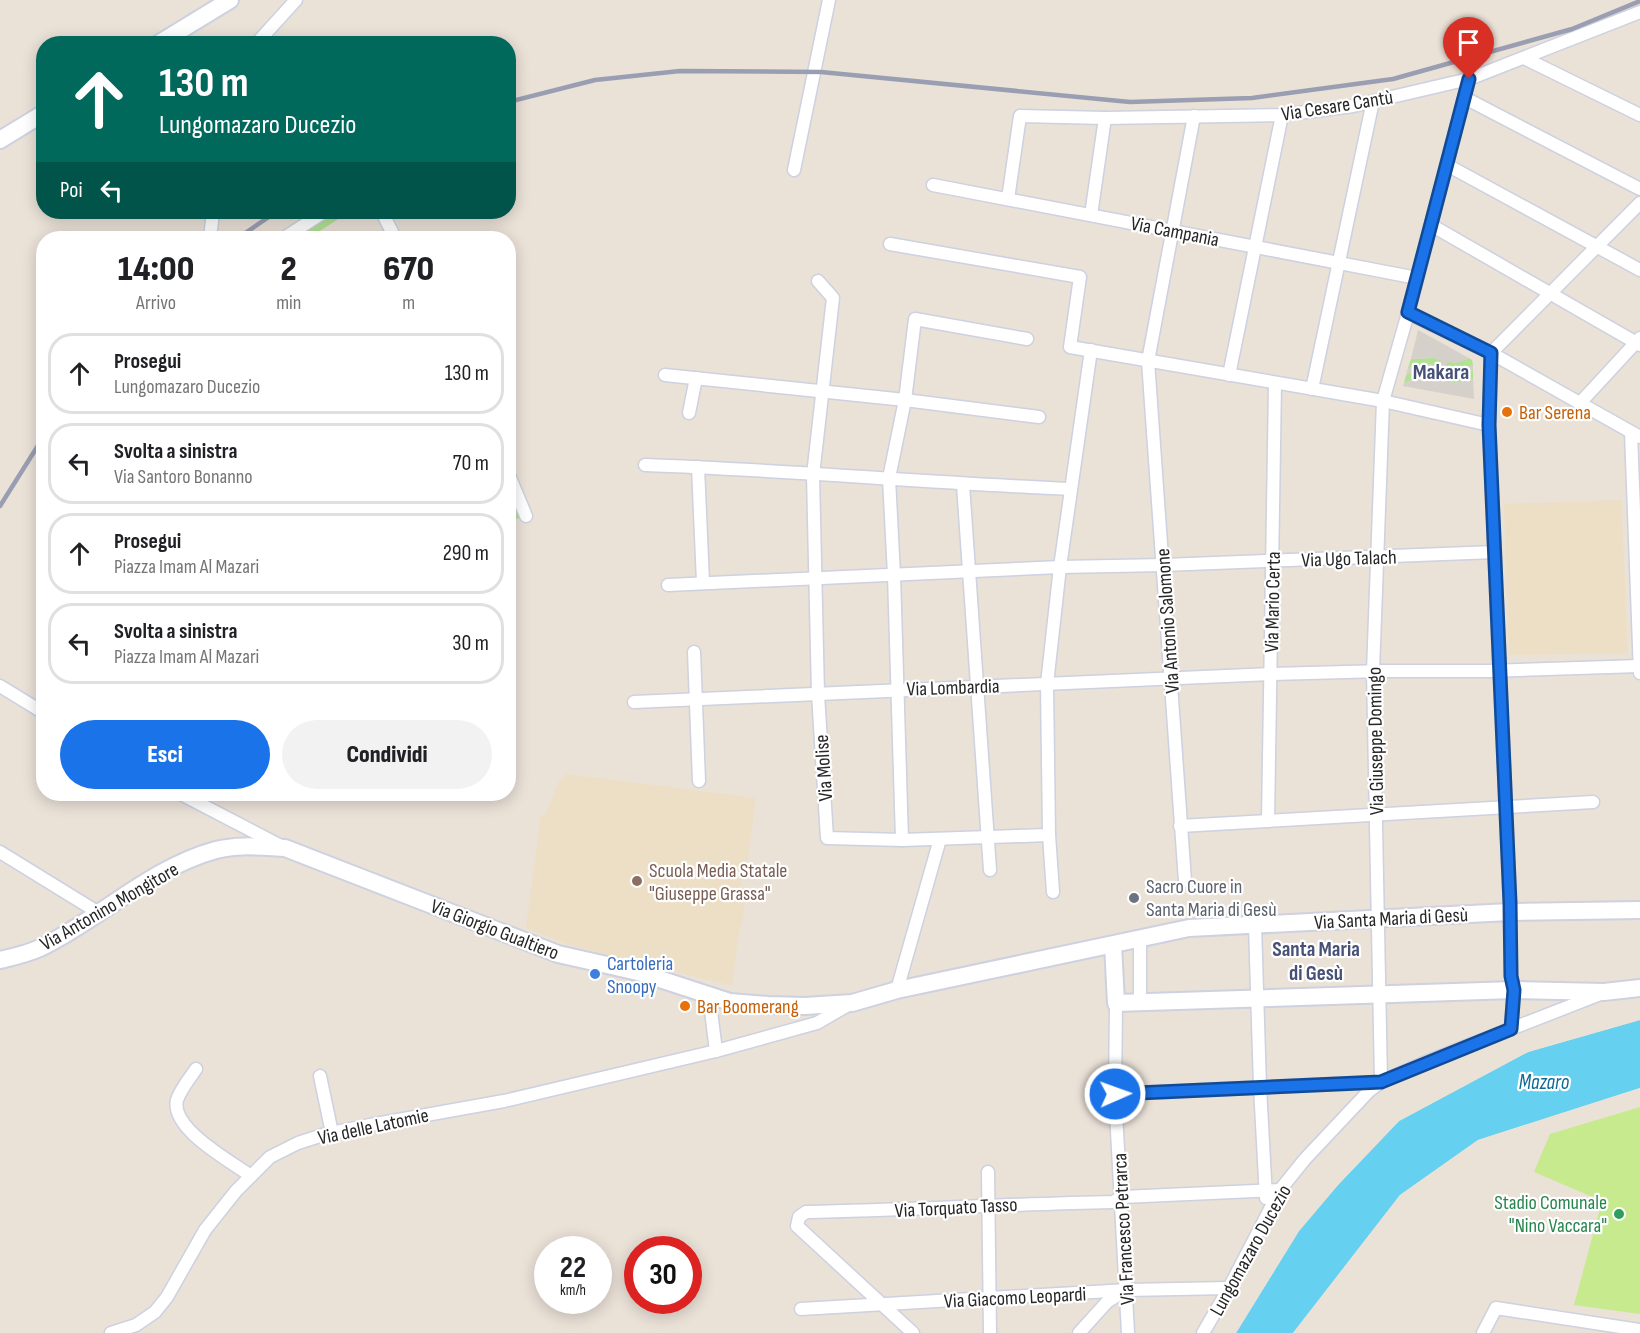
<!DOCTYPE html>
<html lang="it">
<meta charset="utf-8">
<style>
body{margin:0;font-family:"Sofia Sans Condensed",sans-serif;background:#f2f2f2;color:#202124;height:100vh;display:flex;flex-direction:column;font-size:22px;white-space:nowrap}
*{box-sizing:border-box;margin:0}
p{font-size:20px;color:#757577}
.icon{flex:none;width:33px;height:33px;fill:none;stroke:currentColor;stroke-width:2;stroke-linecap:round;stroke-linejoin:round}
.map{position:relative;flex:1;overflow:hidden}
.details{position:absolute;left:36px;top:231px;width:480px;height:570px;display:flex;flex-direction:column;background:#fff;border-radius:24px;box-shadow:0 3px 15px #0003}
.details>*{flex:none}
.hud{position:absolute;left:36px;top:36px;width:480px;height:183px;border-radius:24px;box-shadow:0 3px 15px #0003;background:#00695c;color:#fff;overflow:hidden}
.speed{position:absolute;left:534px;top:1236px;display:flex;gap:12px;font-size:30px;font-weight:700;text-align:center}
.speed>*{display:grid;place-content:center;width:78px;height:78px;border-radius:50%;background:#fff;box-shadow:0 3px 15px #0003;line-height:1}
.speed small{font-size:15px;font-weight:400}
.speed .limit{border:9px solid #d22;background:#fff;color:#111}
.pin{position:absolute;display:grid;place-items:center;width:51px;height:51px;color:#fff;margin:-62px -26px;border-radius:50% 50% 50% 0;rotate:-45deg;box-shadow:0 0 6px #0007}
.pin .icon{rotate:45deg}
.me{position:absolute;width:66px;margin:-33px;rotate:88deg;stroke-linejoin:round;filter:drop-shadow(0 0 4px #0008)}
.turn{display:flex;align-items:center;gap:21px;height:126px;padding:0 24px;font-size:27px}
.turn .icon{width:78px;height:78px;stroke-width:2.5}
.turn b{display:block;font-size:42px;line-height:51px}
.then{display:flex;align-items:center;height:57px;padding:0 24px;background:#0003;gap:12px;font-size:22px}
.eta{display:flex;justify-content:space-evenly;align-items:center;height:102px;text-align:center}
.eta b{font-size:36px;font-weight:800;line-height:42px}
.action{display:flex;gap:12px;margin-top:auto;padding:12px 24px}
.action a{flex:1;height:69px;border-radius:36px;background:#1a73e8;color:#fff;font-size:24px;font-weight:800;line-height:69px;text-align:center}
.action a+a{background:#f2f2f2;color:#202124}
ul{padding:0;list-style:none}
li{display:flex;align-items:center;gap:18px;height:81px;margin:0 12px 9px;padding:0 12px;border:3px solid #e0e0e0;border-radius:24px}
li div{flex:1}
li b{display:block;font-size:22px}
li em{font-style:normal}
.map>svg:first-child{display:block}
</style>
<div class="map">
<svg width="1640" height="1333" viewBox="0 0 1640 1333">
<rect width="100%" height="100%" fill="#eae1d7"/>
<g fill="#eddfc5">
<polygon points="1621,500 1628,653 1509,655 1504,504"/>
<polygon points="566,774 756,798 747,865 744,865 739,897 745,899 742,926 740,925 732,985 700,978 570,945 526,928 541,816 545,816 559,782"/>
</g>
<g fill="#b0e292">
<polygon points="336,212 349,212 309,238 296,238"/>
<polygon points="1434,358 1441,360 1440,367 1428,364 1408,368 1411,359"/>
<path d="M 1469,358 L 1472,360 L 1473,365 C 1464,369 1454,373 1446,368 L 1447,361 L 1456,363 Z"/>
<polygon points="1473,370 1473,379 1454,383 1443,381 1446,375 1457,376"/>
<path d="M 1431,371 L 1439,375 L 1438,381 C 1426,377 1416,377 1404,383 L 1406,375 L 1413,372 Z"/>
<polygon points="509,491 519,518 511,521 509,515"/>
</g>
<polygon fill="#c6ea8d" points="1640,1107 1640,1314 1574,1305 1602,1201 1534,1172 1550,1134"/>
<polygon fill="#d5d1ca" points="1418,330 1469,358 1457,363 1447,362 1446,368 1449,370 1457,370 1473,365 1473,370 1457,376 1446,375 1443,381 1454,383 1473,379 1474,399 1403,386 1404,383 1416,379 1427,377 1438,380 1439,375 1431,371 1414,372 1406,375 1408,368 1414,366 1428,364 1440,366 1441,360 1434,358 1411,359"/>
<polygon fill="#66d0f0" points="1640,1020 1640,1088 1478,1140 1400,1195 1293,1333 1236,1333 1299,1231 1338,1185 1399,1121 1528,1052"/>
<g fill="#eae1d7">
<polygon points="1640,1017 1640,1020 1528,1052 1399,1121 1338,1185 1299,1231 1236,1333 1233,1333 1297,1229 1336,1183 1397,1119 1527,1049"/>
<polygon points="1640,1088 1640,1091 1479,1143 1402,1197 1296,1333 1293,1333 1400,1195 1478,1140"/>
</g>
<g fill="none" stroke-linecap="round" stroke-linejoin="round">
<defs>
<g id="street">
<polyline points="256,44 296,0"/>
<polyline points="1524,58 1640,115"/>
<polyline points="1465,98 1640,189"/>
<polyline points="1447,165 1640,270"/>
<polyline points="794,170 829,0"/>
<polyline points="933,185 1417,278"/>
<polyline points="1008,199 1020,116 1105,118 1282,115 1353,106 1469,79 1640,12"/>
<polyline points="1640,203 1491,353 1640,437"/>
<polyline points="382,212 395,238"/>
<polyline points="1091,215 1105,118"/>
<polyline points="1431,225 1640,345"/>
<polyline points="210,238 213,212"/>
<polyline points="284,238 324,212"/>
<polyline points="890,244 1080,277 1070,347 1383,401 1489,425 1491,353 1408,313 1383,401 1373,671 1381,1082 1115,1094"/>
<polyline points="818,281 833,298 813,475 818,694 827,838 902,840 1049,835"/>
<polyline points="1408,313 1469,79"/>
<polyline points="665,375 905,400 1039,417"/>
<polyline points="1229,375 1282,115"/>
<polyline points="1312,389 1373,101"/>
<polyline points="1580,403 1640,338"/>
<polyline points="689,413 696,378"/>
<polyline points="1489,425 1510,903 1511,976 1514,990 1511,1029"/>
<polyline points="1631,432 1640,673"/>
<path d="M 645,465 C 787,470 928,483 1070,489"/>
<polyline points="698,467 703,582"/>
<polyline points="508,473 526,516"/>
<polyline points="963,485 990,870"/>
<polyline points="668,585 1060,567 1164,565 1495,552"/>
<polyline points="694,652 699,781"/>
<polyline points="0,686 44,713"/>
<polyline points="634,702 1271,674 1384,671 1489,671 1640,666"/>
<polyline points="181,794 281,846"/>
<polyline points="1268,821 1275,383"/>
<polyline points="1180,826 1593,802"/>
<polyline points="902,840 894,575 889,478 905,400 915,319 1027,339"/>
<polyline points="0,852 99,913"/>
<polyline points="1185,881 1148,361 1194,116"/>
<polyline points="1053,892 1049,835 1047,684 1060,567 1091,350"/>
<polyline points="1255,925 1260,1087 1266,1198"/>
<polyline points="897,990 940,839"/>
<polyline points="709,995 716,1051 817,1023 848,1005"/>
<polyline points="1140,1002 1140,939"/>
<polyline points="1116,1003 1115,1094 1128,1333"/>
<path d="M 196,1069 C 190,1078 180,1090 177,1100 C 170,1129 232,1162 251,1176"/>
<polyline points="320,1076 332,1133"/>
<polyline points="988,1172 990,1333"/>
<polyline points="801,1309 1127,1290 1229,1288"/>
<polyline points="111,1333 136,1325 155,1312 167,1297 205,1230 236,1191 270,1157 298,1143 326,1134 370,1125 504,1101 716,1051"/>
<path d="M 913,1333 L 797,1226 L 799,1217 L 806,1212 C 909,1210 1011,1204 1113,1202 L 1122,1197 L 1280,1190"/>
<polyline points="1079,1333 1107,1302 1126,1290"/>
<polyline points="1203,1333 1229,1288 1280,1190 1305,1159 1369,1091 1381,1082 1426,1062 1598,995"/>
<polyline points="1483,1333 1496,1308 1640,1330"/>
</g>
<g id="secondary">
<polyline points="158,44 230,0"/>
<polyline points="0,140 44,113"/>
<polyline points="1113,945 1116,1003 1514,990 1604,992 1640,988"/>
<path d="M 0,960 C 13,957 27,954 40,948 C 100,919 150,868 216,850 C 239,844 262,847 285,848 L 558,954 L 638,972 L 730,1002 L 768,1005 L 805,1006 L 852,1003 L 897,990 L 1189,928 L 1510,912 L 1640,910"/>
</g>
</defs>
<use href="#street" stroke="#cdd1e0" stroke-width="15"/>
<use href="#secondary" stroke="#cdd1e0" stroke-width="20"/>
<use href="#street" stroke="#fff" stroke-width="12"/>
<use href="#secondary" stroke="#fff" stroke-width="16"/>
<g stroke="#9a9eb2" stroke-width="4.5">
<polyline points="508,102 595,80 680,71 821,72 1130,102 1252,98 1393,79 1572,29 1640,1"/>
<polyline points="238,238 276,212"/>
<polyline points="0,506 44,436"/>
</g>
</g>
<g fill="none" stroke-linecap="round" stroke-linejoin="round">
<defs>
<polyline id="route" points="1115,1094 1381,1082 1511,1029 1514,990 1511,976 1510,903 1489,425 1491,353 1408,312 1469,79"/>
</defs>
<use href="#route" stroke="#114b97" stroke-width="15"/>
<use href="#route" stroke="#1a73e8" stroke-width="10"/>
</g>
<g fill="#e8710a" stroke="#fff" stroke-width="2">
<circle cx="1507" cy="412" r="6"/>
<circle cx="685" cy="1006" r="6"/>
</g>
<circle fill="#8d6e63" stroke="#fff" stroke-width="2" cx="637" cy="881" r="6"/>
<circle fill="#6b7280" stroke="#fff" stroke-width="2" cx="1134" cy="898" r="6"/>
<circle fill="#3f7fe0" stroke="#fff" stroke-width="2" cx="595" cy="974" r="6"/>
<circle fill="#2e9e5b" stroke="#fff" stroke-width="2" cx="1619" cy="1214" r="6"/>
<g text-anchor="middle" stroke-width="4.5" stroke-linejoin="round" paint-order="stroke">
<g font-size="20" fill="#262626" stroke="#fff">
<text transform="translate(1337 105) rotate(-9)" y="7">Via Cesare Cantù</text>
<text transform="translate(1175 231) rotate(11)" y="7">Via Campania</text>
<text transform="translate(1349 558) rotate(-2)" y="7">Via Ugo Talach</text>
<text transform="translate(1272 602) rotate(-89)" y="7">Via Mario Certa</text>
<text transform="translate(1167 621) rotate(-94)" y="7">Via Antonio Salomone</text>
<text transform="translate(953 687) rotate(-2)" y="7">Via Lombardia</text>
<text transform="translate(1375 741) rotate(-91)" y="7">Via Giuseppe Domingo</text>
<text transform="translate(823 768) rotate(-94)" y="7">Via Molise</text>
<text transform="translate(109 906) rotate(-30)" y="7">Via Antonino Mongitore</text>
<text transform="translate(1391 918) rotate(-3)" y="7">Via Santa Maria di Gesù</text>
<text transform="translate(495 929) rotate(21)" y="7">Via Giorgio Gualtiero</text>
<text transform="translate(373 1126) rotate(-12)" y="7">Via delle Latomie</text>
<text transform="translate(956 1207) rotate(-3)" y="7">Via Torquato Tasso</text>
<text transform="translate(1123 1229) rotate(-93)" y="7">Via Francesco Petrarca</text>
<text transform="translate(1250 1250) rotate(-61)" y="7">Lungomazaro Ducezio</text>
<text transform="translate(1015 1297) rotate(-3)" y="7">Via Giacomo Leopardi</text>
</g>
<g font-size="20" fill="#c56008" stroke="#fff" text-anchor="start">
<text x="1519" y="419">Bar Serena</text>
<text x="697" y="1013">Bar Boomerang</text>
</g>
<g font-size="20" fill="#785e54" stroke="#fff" text-anchor="start">
<text x="649" y="877">Scuola Media Statale<tspan x="649" dy="23">"Giuseppe Grassa"</tspan></text>
</g>
<g font-size="20" fill="#5b616d" stroke="#fff" text-anchor="start">
<text x="1146" y="893">Sacro Cuore in<tspan x="1146" dy="23">Santa Maria di Gesù</tspan></text>
</g>
<g font-size="20" fill="#366cbe" stroke="#fff" text-anchor="start">
<text x="607" y="970">Cartoleria<tspan x="607" dy="23">Snoopy</tspan></text>
</g>
<g font-size="20" fill="#27864d" stroke="#fff" text-anchor="end">
<text x="1607" y="1209">Stadio Comunale<tspan x="1607" dy="23">"Nino Vaccara"</tspan></text>
</g>
<g font-size="21" font-weight="bold" fill="#475177" stroke="#fff">
<text x="1316" y="956">Santa Maria<tspan x="1316" dy="24">di Gesù</tspan></text>
</g>
<g font-size="21" font-style="italic" fill="#0b6b96" stroke="#fff">
<text x="1544" y="1089">Mazaro</text>
</g>
<g font-size="22" font-weight="bold" fill="#475177" stroke="#fff">
<text x="1441" y="379">Makara</text>
</g>
</g>
</svg>
<div class="speed"><div>22<small>km/h</small></div><div class="limit">30</div></div>
<div class="pin" style="left:1469px;top:79px;background:#d93025"><svg class="icon" aria-label="arrive" viewBox="0 0 24 24"><path d="M6 21V4h12l-3 4 3 4H6"/></svg></div>
<svg class="me" style="left:1115px;top:1094px" viewBox="-20 -20 40 40"><circle r="17" fill="#1a73e8" stroke="#fff" stroke-width="3"/><path d="M0-11L8 9 0 5-8 9z" fill="#fff"/></svg>
<div class="hud">
<div class="turn"><svg class="icon" aria-label="ahead" viewBox="0 0 24 24"><path d="M12 20V5M6 11l6-6 6 6"/></svg><div><b>130 m</b>Lungomazaro Ducezio</div></div>
<div class="then">Poi<svg class="icon" aria-label="left" viewBox="0 0 24 24"><path d="M17 20v-9H6M10 6l-5 5 5 5"/></svg></div>
</div>
<section class="details">
<div class="eta">
<div><b>14:00</b><p>Arrivo</p></div>
<div><b>2</b><p>min</p></div>
<div><b>670</b><p>m</p></div>
</div>
<ul>
<li><svg class="icon" aria-label="ahead" viewBox="0 0 24 24"><path d="M12 20V5M6 11l6-6 6 6"/></svg><div><b>Prosegui</b><p>Lungomazaro Ducezio</p></div><em>130 m</em></li>
<li><svg class="icon" aria-label="left" viewBox="0 0 24 24"><path d="M17 20v-9H6M10 6l-5 5 5 5"/></svg><div><b>Svolta a sinistra</b><p>Via Santoro Bonanno</p></div><em>70 m</em></li>
<li><svg class="icon" aria-label="ahead" viewBox="0 0 24 24"><path d="M12 20V5M6 11l6-6 6 6"/></svg><div><b>Prosegui</b><p>Piazza Imam Al Mazari</p></div><em>290 m</em></li>
<li><svg class="icon" aria-label="left" viewBox="0 0 24 24"><path d="M17 20v-9H6M10 6l-5 5 5 5"/></svg><div><b>Svolta a sinistra</b><p>Piazza Imam Al Mazari</p></div><em>30 m</em></li>
</ul>
<div class="action"><a>Esci</a><a>Condividi</a></div>
</section>
</div>
